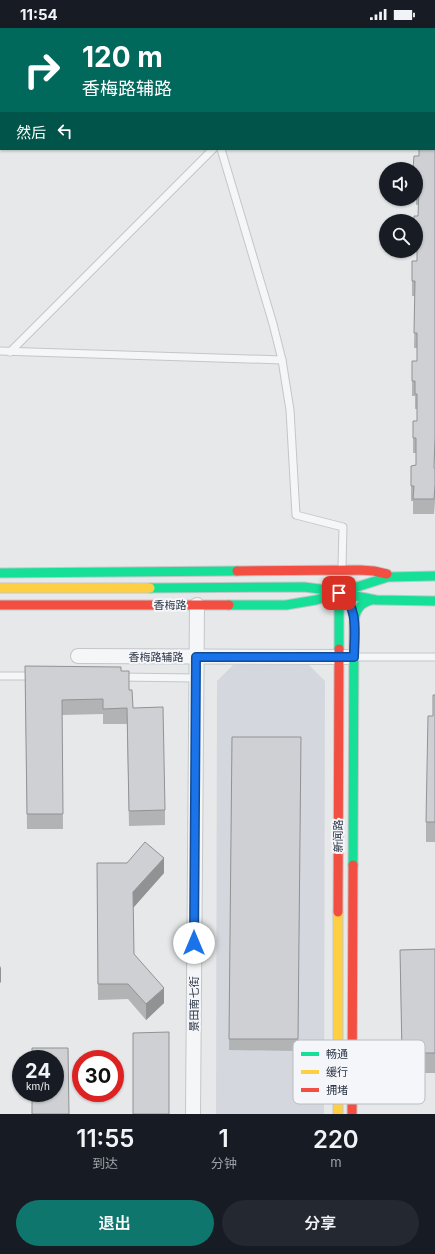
<!DOCTYPE html>
<html lang="zh">
<meta charset="utf-8">
<style>
body{margin:0;font-family:Inter,"Noto Sans SC",sans-serif;background:#242831;color:#f1f3f6;height:100vh;display:flex;flex-direction:column;font-size:15px;white-space:nowrap}
*{box-sizing:border-box;margin:0}
p{font-size:13px;color:#9ea1a6}
.icon{flex:none;width:22px;height:22px;fill:none;stroke:currentColor;stroke-width:2;stroke-linecap:round;stroke-linejoin:round}
.map{position:relative;height:1086px;overflow:hidden}
.side{display:flex;flex-direction:column;background:#171b24;flex:1}
.side>*{flex:none}
.guide{position:absolute;left:0px;top:0px;width:435px;height:122px;box-shadow:0 1px 3px #0004;background:#00695c;color:#fff;overflow:hidden}
.buttons{position:absolute;left:379px;top:134px;display:grid;gap:8px}
.buttons a{display:grid;place-items:center;width:44px;height:44px;border-radius:50%;background:#171b24;box-shadow:0 1px 3px #0004;font-size:20px}
.speed{position:absolute;left:12px;top:1022px;display:flex;gap:8px;font-size:20px;font-weight:700;text-align:center}
.speed>*{display:grid;place-content:center;width:52px;height:52px;border-radius:50%;background:#171b24;box-shadow:0 1px 3px #0004;line-height:1}
.speed small{font-size:10px;font-weight:400}
.speed .limit{border:6px solid #d22;background:#fff;color:#111}
.pin{position:absolute;display:grid;place-items:center;width:34px;height:34px;color:#fff;margin:-17px;border-radius:8px;box-shadow:0 2px 6px #0006}
.me{position:absolute;width:44px;margin:-22px;rotate:0deg;stroke-linejoin:round;filter:drop-shadow(0 0 3px #0008)}
.turn{display:flex;align-items:center;gap:14px;height:84px;padding:0 16px;font-size:18px}
.turn .icon{width:52px;height:52px;stroke-width:2.5}
.turn b{display:block;font-size:28px;line-height:34px}
.then{display:flex;align-items:center;height:38px;padding:0 16px;background:#0003;gap:8px;font-size:15px}
.eta{display:flex;justify-content:space-evenly;align-items:center;height:68px;text-align:center}
.eta b{font-size:24px;font-weight:600;line-height:28px}
.cta{display:flex;gap:8px;margin-top:auto;padding:8px 16px}
.cta a{flex:1;height:46px;border-radius:24px;background:#0f766e;color:#fff;font-size:16px;font-weight:600;line-height:46px;text-align:center}
.cta a+a{background:#242831;color:#f1f3f6}
.status{display:flex;justify-content:space-between;align-items:center;height:28px;padding:0 20px;background:#171b24;direction:ltr}
.status svg{height:11px;fill:currentColor}
.map>svg:first-child{display:block}
</style>
<div class="status"><b>11:54</b><svg viewBox="0 0 49 12"><path d="M0 12V9h3v3zM5 12V6h3v6zM10 12V3h3v9zM15 12V0h3v12zM26 1h20v11H26zM47 4h2v5h-2z"/></svg></div>
<div class="map">
<svg width="435" height="1086" viewBox="0 0 435 1086">
<rect width="100%" height="100%" fill="#e6e8ea"/>
<polygon fill="#d4d7dd" points="233,637 309,637 325,653 324,1086 216,1086 217,653"/>
<g fill="none" stroke-linecap="round" stroke-linejoin="round">
<defs>
<g id="lane">
<polyline points="154,0 155,1"/>
<polyline points="221,121 273,296 282,332 290,382 296,487 343,499 342,539"/>
<polyline points="0,323 282,332"/>
<polyline points="10,324 213,121"/>
<polyline points="355,629 435,629"/>
<polyline points="0,648 34,648"/>
<polyline points="120,649 196,650"/>
</g>
<g id="street">
<polyline points="78,628 347,629"/>
<polyline points="193,1086 197,577"/>
</g>
<g id="fast">
<polyline points="0,545 237,543"/>
<polyline points="150,560 304,559 320,561 376,572 435,573"/>
<polyline points="229,577 286,577 316,572 388,549 435,548"/>
<polyline points="339,621 339,565"/>
<path d="M 353,837 L 354,594 C 355,582 360,575 372,572"/>
</g>
<g id="slow">
<polyline points="0,560 150,560"/>
<polyline points="338,1086 338,884"/>
</g>
<g id="jam">
<polyline points="237,543 360,542 374,543 387,546"/>
<polyline points="0,577 229,577"/>
<polyline points="338,884 339,621"/>
<polyline points="352,1086 353,837"/>
</g>
</defs>
<use href="#lane" stroke="#c4c6c8" stroke-width="9"/>
<use href="#street" stroke="#c4c6c8" stroke-width="16"/>
<use href="#fast" stroke="#c4c6c8" stroke-width="11"/>
<use href="#slow" stroke="#c4c6c8" stroke-width="11"/>
<use href="#jam" stroke="#c4c6c8" stroke-width="11"/>
<use href="#lane" stroke="#f5f6f7" stroke-width="7"/>
<use href="#street" stroke="#f5f6f7" stroke-width="14"/>
<use href="#fast" stroke="#16e098" stroke-width="9"/>
<use href="#slow" stroke="#ffcf43" stroke-width="9"/>
<use href="#jam" stroke="#f24e42" stroke-width="9"/>
</g>
<g fill="#b1b3b5">
<polygon points="435,69 435,424 434,440 435,440 435,473 434,486 413,486 413,473 411,473 411,438 416,437 416,425 413,425 413,393 417,393 417,381 415,381 415,368 412,368 412,333 417,333 417,320 414,320 415,268 412,268 412,233 417,233 417,220 416,220 416,193 418,188 419,177 416,177 416,141 419,128"/>
<polygon points="25,638 121,643 129,662 133,680 165,782 165,797 129,798 127,696 103,696 103,686 62,687 63,801 27,801"/>
<polygon points="435,667 435,814 426,814 426,794"/>
<polygon points="232,709 301,709 298,1023 229,1022"/>
<polygon points="97,835 164,845 133,880 134,926 164,975 146,992 128,971 98,972"/>
<polygon points="435,921 435,1045 402,1045 400,922"/>
</g>
<g fill="#909294">
<polygon points="164,830 164,845 133,880 133,864"/>
<polygon points="1,938 1,954 0,955 0,940"/>
<polygon points="164,960 164,975 146,992 146,976"/>
</g>
<g fill="#ced0d3" stroke="#909294">
<polygon points="434,69 435,69 435,409 434,440 435,440 435,457 434,471 413,471 414,458 411,458 411,438 416,437 416,410 413,410 413,393 417,393 417,366 415,366 415,353 412,353 412,333 417,333 417,305 414,305 415,253 412,253 412,233 417,233 417,205 416,205 416,193 414,193 414,188 418,188 419,161 416,161 416,141 413,141 414,128 419,128 419,121 434,121"/>
<polygon points="25,638 121,639 121,643 129,643 129,662 132,662 133,680 163,679 165,782 129,783 127,680 103,681 103,671 62,672 63,786 27,786"/>
<polygon points="433,667 435,667 435,794 426,794 428,688 433,688"/>
<polygon points="232,709 301,709 298,1011 229,1011"/>
<polygon points="145,814 164,830 133,864 134,926 164,960 146,976 128,956 98,956 97,835 127,835"/>
<polygon points="435,921 435,1025 402,1025 400,922"/>
<polygon points="169,1004 169,1086 133,1086 133,1005"/>
<polygon points="32,1020 68,1020 69,1086 32,1086 32,1065 55,1065 55,1031 32,1031"/>
</g>
<g fill="none" stroke-linecap="round" stroke-linejoin="round">
<defs>
<path id="route" d="M 194,915 L 196,629 L 354,629 C 354,608 360,578 339,565"/>
</defs>
<use href="#route" stroke="#114b97" stroke-width="10"/>
<use href="#route" stroke="#1a73e8" stroke-width="7"/>
</g>
<g text-anchor="middle" stroke-width="4" stroke-linejoin="round" paint-order="stroke">
<g font-size="11" fill="#2b3445" stroke="#f4f6f9">
<text x="170" y="581">香梅路</text>
<text x="156" y="633">香梅路辅路</text>
<text transform="translate(338 808) rotate(-90)" y="4">新闻路</text>
<text transform="translate(194 976) rotate(-90)" y="4">景田南七街</text>
</g>
</g>
<rect x="293" y="1012" width="132" height="64" rx="6" fill="#f4f6f9" stroke="#b8bcc3" stroke-width="1"/>
<rect x="301" y="1024" width="18" height="4" fill="#16e098"/>
<rect x="301" y="1042" width="18" height="4" fill="#ffcf43"/>
<rect x="301" y="1060" width="18" height="4" fill="#f24e42"/>
<g font-size="11" fill="#2b3445">
<text x="326" y="1030">畅通</text>
<text x="326" y="1048">缓行</text>
<text x="326" y="1066">拥堵</text>
</g>
</svg>
<div class="buttons">
<a><svg class="icon" aria-label="sound" viewBox="0 0 24 24"><path d="M4 9h4l5-4v14l-5-4H4zM17 9q2 3 0 6"/></svg></a>
<a><svg class="icon" aria-label="search" viewBox="0 0 24 24"><circle cx="10" cy="10" r="6"/><path d="M15 15l6 6"/></svg></a>
</div>
<div class="speed"><div>24<small>km/h</small></div><div class="limit">30</div></div>
<div class="pin" style="left:339px;top:565px;background:#d93025"><svg class="icon" aria-label="arrive" viewBox="0 0 24 24"><path d="M6 21V4h12l-3 4 3 4H6"/></svg></div>
<svg class="me" style="left:194px;top:915px" viewBox="-20 -20 40 40"><circle r="19" fill="#fff"/><path d="M0-13L10 11 0 6-10 11z" fill="#1a73e8"/></svg>
<div class="guide">
<div class="turn"><svg class="icon" aria-label="right" viewBox="0 0 24 24"><path d="M7 20v-9h11M14 6l5 5-5 5"/></svg><div><b>120 m</b>香梅路辅路</div></div>
<div class="then">然后<svg class="icon" aria-label="left" viewBox="0 0 24 24"><path d="M17 20v-9H6M10 6l-5 5 5 5"/></svg></div>
</div>
</div>
<section class="side">
<div class="eta">
<div><b>11:55</b><p>到达</p></div>
<div><b>1</b><p>分钟</p></div>
<div><b>220</b><p>m</p></div>
</div>
<div class="cta"><a>退出</a><a>分享</a></div>
</section>
